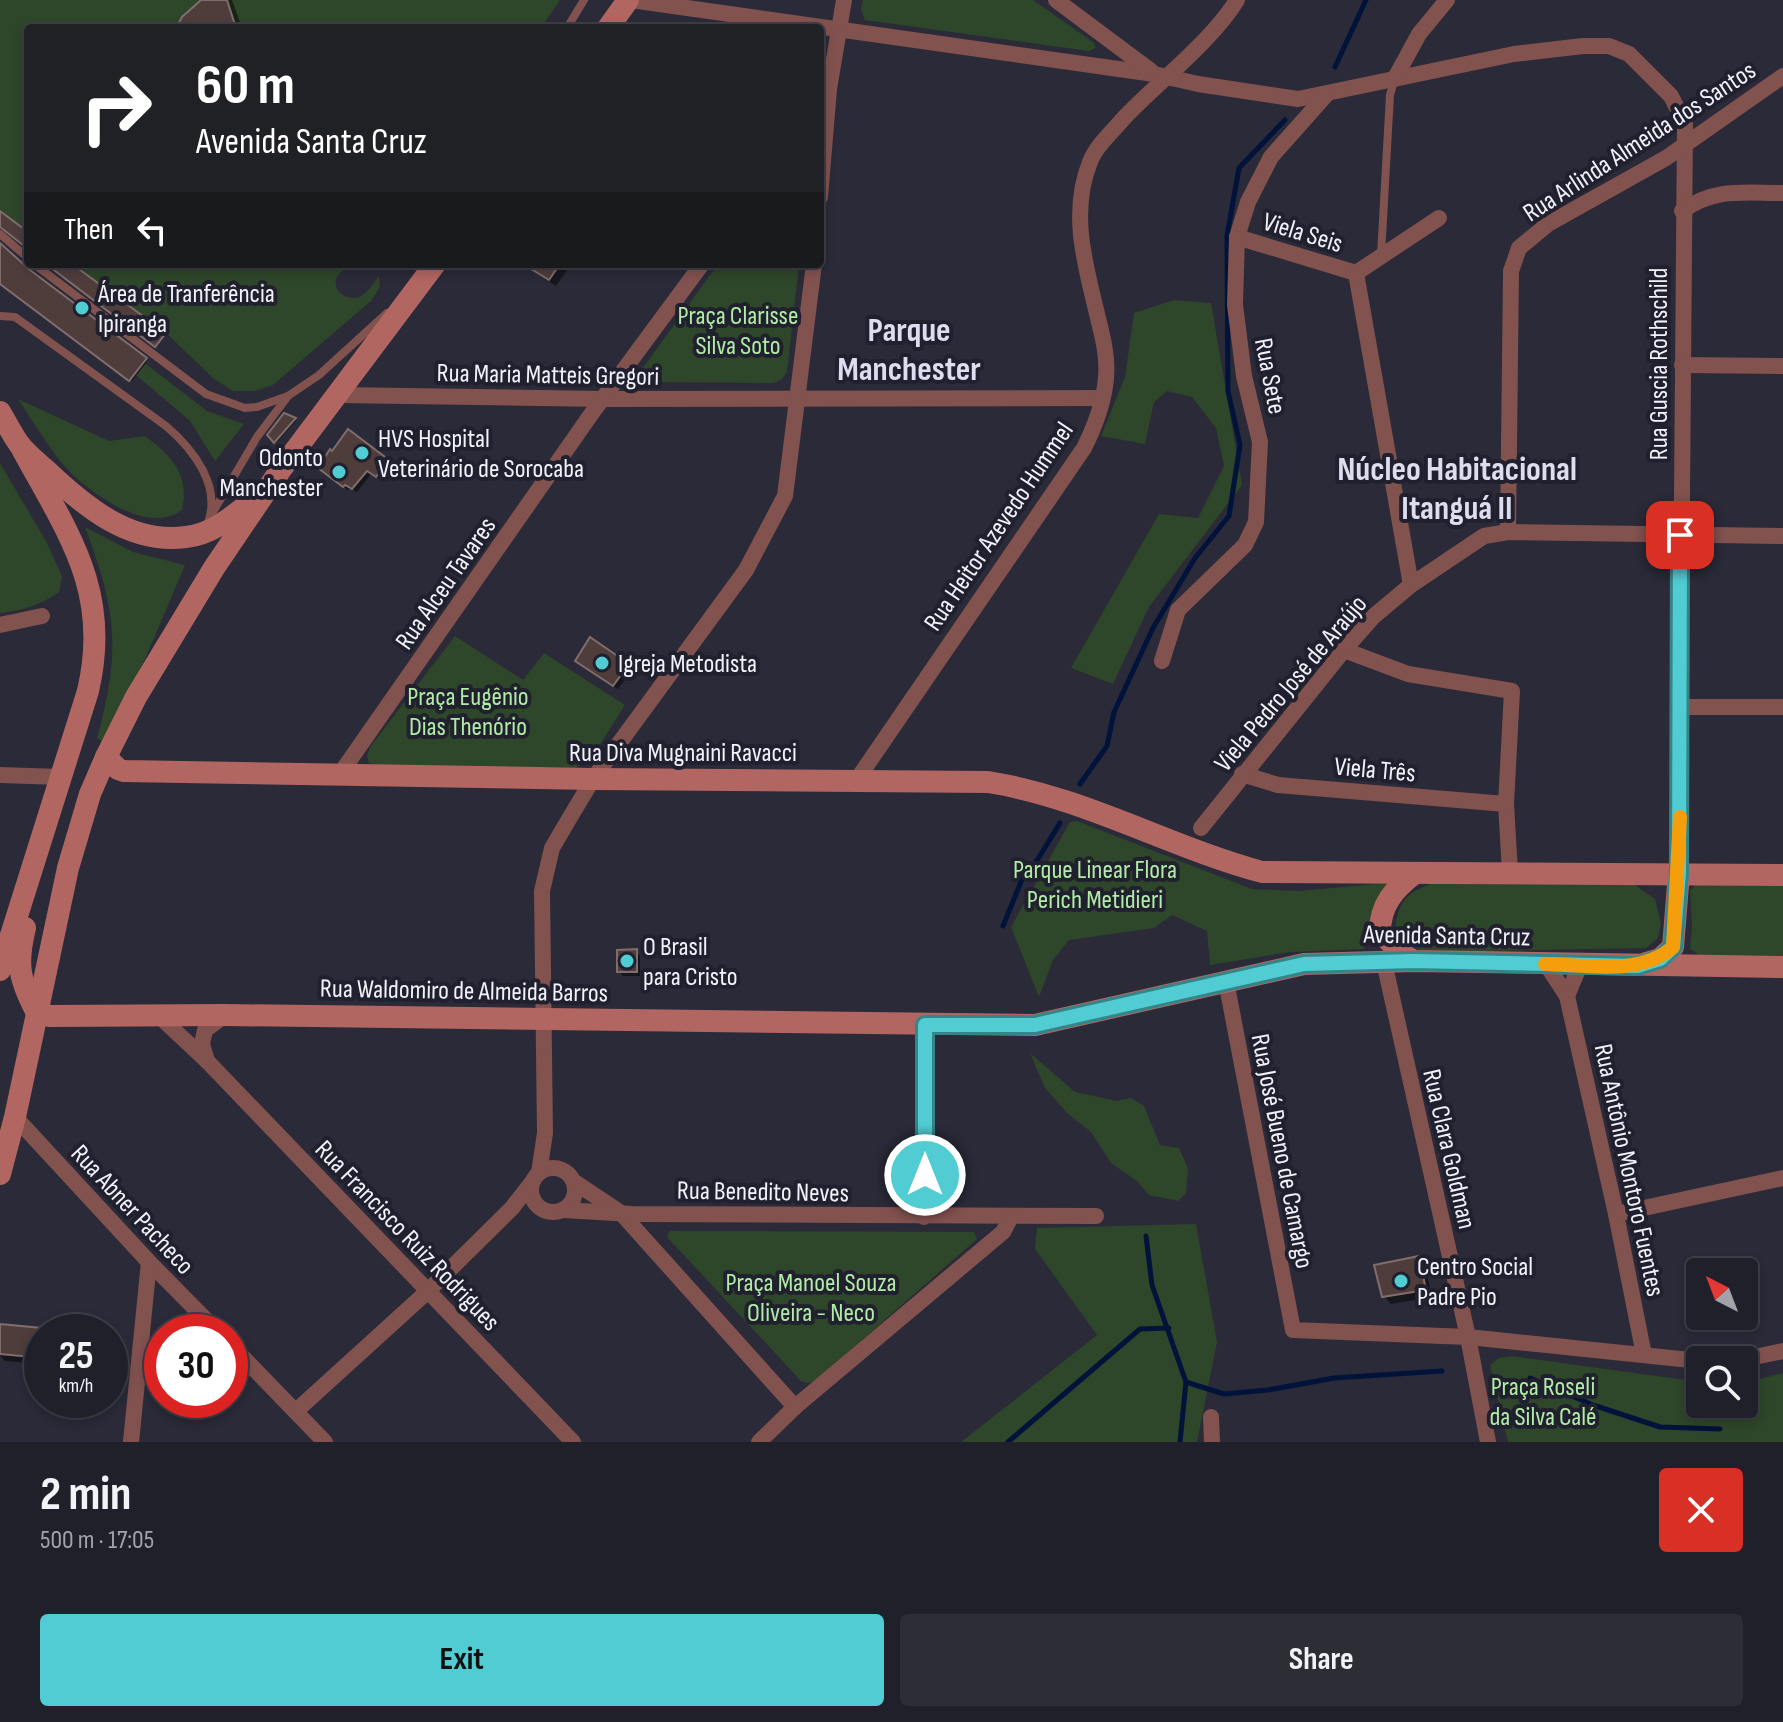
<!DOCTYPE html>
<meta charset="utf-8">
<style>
body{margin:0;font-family:"Sofia Sans Condensed",sans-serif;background:#2d2d36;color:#f1f3f6;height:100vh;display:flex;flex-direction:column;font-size:30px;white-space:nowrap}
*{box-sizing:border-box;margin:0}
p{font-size:26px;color:#a2a3a8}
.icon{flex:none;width:44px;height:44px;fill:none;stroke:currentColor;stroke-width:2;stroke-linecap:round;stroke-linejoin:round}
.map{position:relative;height:1442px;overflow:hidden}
.sheet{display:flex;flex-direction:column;background:#20202a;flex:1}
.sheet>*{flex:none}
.hud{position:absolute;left:24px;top:24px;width:800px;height:244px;border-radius:8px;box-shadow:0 4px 12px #0003,0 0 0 2px #3d3e47;background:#202124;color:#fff;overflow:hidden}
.needle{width:52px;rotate:318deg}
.buttons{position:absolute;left:1686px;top:1258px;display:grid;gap:16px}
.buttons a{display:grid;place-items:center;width:72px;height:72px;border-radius:8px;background:#20202a;box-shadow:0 4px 12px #0003,0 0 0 2px #3d3e47;font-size:40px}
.speed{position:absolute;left:24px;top:1314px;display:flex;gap:16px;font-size:40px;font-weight:700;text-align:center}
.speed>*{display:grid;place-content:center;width:104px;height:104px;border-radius:50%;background:#20202a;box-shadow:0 4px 12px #0003,0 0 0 2px #3d3e47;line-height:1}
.speed small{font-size:20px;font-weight:400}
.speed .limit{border:12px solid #d22;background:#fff;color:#111}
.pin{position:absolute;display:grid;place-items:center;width:68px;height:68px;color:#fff;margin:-34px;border-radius:16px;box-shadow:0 4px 12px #0006}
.me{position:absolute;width:88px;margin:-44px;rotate:0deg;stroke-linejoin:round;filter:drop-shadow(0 0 6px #0008)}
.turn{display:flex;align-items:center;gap:28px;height:168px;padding:0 40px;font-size:36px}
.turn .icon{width:104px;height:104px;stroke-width:2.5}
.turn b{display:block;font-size:56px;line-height:68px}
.then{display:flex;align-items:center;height:76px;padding:0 40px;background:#0003;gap:16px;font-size:30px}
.round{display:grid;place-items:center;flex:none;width:84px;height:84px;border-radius:8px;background:#2d2d36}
.headline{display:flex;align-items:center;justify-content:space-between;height:136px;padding:0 40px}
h1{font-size:48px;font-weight:700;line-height:60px}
.primary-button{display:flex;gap:16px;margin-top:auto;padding:16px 40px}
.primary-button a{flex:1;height:92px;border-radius:8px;background:#51ccd2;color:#111;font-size:32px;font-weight:700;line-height:92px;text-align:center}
.primary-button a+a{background:#2d2d36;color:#f1f3f6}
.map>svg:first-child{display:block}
</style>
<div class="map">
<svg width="1783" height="1442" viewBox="0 0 1783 1442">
<rect width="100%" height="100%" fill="#2a2a38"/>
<g fill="#2e4629">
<polygon points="0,0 560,0 541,28 28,28 28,233 0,213"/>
<polygon points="863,0 1033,0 1093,42 1096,48 1089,51 865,20 861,9"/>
<path d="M 71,264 L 353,264 C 348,268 340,271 337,277 C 330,291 349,303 361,296 C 368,292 374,282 379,276 L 380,287 L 371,301 L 273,385 L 255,391 L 233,391 L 214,379 L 163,330 Z"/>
<polygon points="718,264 799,264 787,372 782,379 774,383 644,382 639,377 640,372"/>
<polygon points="1174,300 1211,303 1242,485 1149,607 1113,684 1071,668 1159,514 1198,518 1224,466 1216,428 1192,397 1167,391 1154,402 1145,444 1101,436 1125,377 1134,313"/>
<polygon points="146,364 207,411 244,424 215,461 190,421 136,375"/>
<path d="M 18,399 L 109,441 L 145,436 C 172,456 190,475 182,510 C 149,534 98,498 73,475 C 54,457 33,421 18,399 Z"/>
<path d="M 0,463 L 47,543 L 62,576 L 59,592 C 41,605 21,611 0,613 Z"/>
<path d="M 85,527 L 133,552 L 185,565 L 146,657 L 105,742 L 97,739 C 121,650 117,613 85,527 Z"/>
<polygon points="455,636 523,680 544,653 625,705 591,759 575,768 382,766 369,763 367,756 370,747"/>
<polygon points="1077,821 1252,889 1298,891 1387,883 1369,922 1371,941 1363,949 1290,952 1210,965 1207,931 1172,915 1154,928 1069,940 1053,960 1039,997 1011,927 1070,822"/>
<path d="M 1431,884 L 1635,885 L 1655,899 L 1661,923 L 1658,938 L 1646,948 L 1429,952 L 1405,945 L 1395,927 C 1400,900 1405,894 1431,884 Z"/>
<polygon points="1696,885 1783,886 1783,957 1699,955 1690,949 1692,925 1690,890"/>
<polygon points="1030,1053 1075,1092 1117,1101 1131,1098 1144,1106 1160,1145 1179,1148 1188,1169 1186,1193 1178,1201 1149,1195 1137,1181 1111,1163 1091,1132 1068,1114 1045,1088"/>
<polygon points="1196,1224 1217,1342 1197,1442 961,1442 1097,1335 1035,1249 1037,1228"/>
<polygon points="670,1231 974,1232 977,1239 815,1381 808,1383 801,1381 667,1237"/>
<polygon points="1512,1356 1700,1382 1700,1404 1744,1404 1744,1383 1783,1373 1783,1442 1508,1442 1490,1365 1499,1358"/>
</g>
<g fill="#0007">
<polygon points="207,0 232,0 242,28 179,28"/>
<polygon points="0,246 29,271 147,361 132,381 0,282"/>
<polygon points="522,264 571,264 556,286"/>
<polygon points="285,415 296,421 276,443 270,435"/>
<polygon points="388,461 392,466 381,480 372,473 357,492 350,488 348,490 325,472"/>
<polygon points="582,665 628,665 632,670 618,689"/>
<polygon points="636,951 640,956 640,976 623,976 619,971"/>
<polygon points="1418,1258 1425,1265 1432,1297 1391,1304 1384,1296"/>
<polygon points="1,1326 66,1332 42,1332 42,1364 5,1361 0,1355"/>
</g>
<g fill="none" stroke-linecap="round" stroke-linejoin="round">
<g stroke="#01123b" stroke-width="5">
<polyline points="1335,67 1366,0"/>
<polyline points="1080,784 1107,746 1114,712 1153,628 1195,558 1229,516 1240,445 1228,391 1227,236 1239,168 1285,120"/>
<polyline points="1003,926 1023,877 1030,872 1060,823"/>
<polyline points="1146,1236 1152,1285 1186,1382 1180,1442"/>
<polyline points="1530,1378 1593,1405 1660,1427 1720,1429"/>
<polyline points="1186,1382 1224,1394 1268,1390 1334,1378 1442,1371"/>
<polyline points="1008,1442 1140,1329 1169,1328"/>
</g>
</g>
<g fill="#4f3d3c" stroke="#806d6c" stroke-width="2">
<polygon points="201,0 227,0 236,28 176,28 182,17"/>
<polygon points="0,211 28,232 28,249 0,227"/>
<polygon points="0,243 30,270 147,358 129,381 0,284"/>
<polygon points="46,264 72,264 166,333 155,347"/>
<polygon points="523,264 560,264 549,280"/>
<polygon points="284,413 296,418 274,443 267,435"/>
<polygon points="348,429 389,460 376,477 367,471 352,489 345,485 343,487 318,468 330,449 332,451"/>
<polygon points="590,637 629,664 613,686 575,661"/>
<polygon points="637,949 637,972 617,972 617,950"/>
<polygon points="1419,1256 1426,1290 1382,1297 1374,1265"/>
<polygon points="0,1324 42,1328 42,1358 0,1354"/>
</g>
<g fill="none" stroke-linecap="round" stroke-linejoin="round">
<g stroke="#82524f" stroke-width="8">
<polyline points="567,28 584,0"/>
<polyline points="0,234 28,258"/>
<polyline points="1381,255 1390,95 1395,78"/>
<polyline points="34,264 206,394 245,408 257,407 288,396 319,375 387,313"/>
<path d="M 0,316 L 15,317 L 166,426 C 193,449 223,487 207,525"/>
<polyline points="213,512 257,437 288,396"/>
</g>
<g stroke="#82524f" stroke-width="16">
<polyline points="631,0 1154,74 1198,84 1298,99 1514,54 1583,46 1609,46 1629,54 1671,96 1685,124 1679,873"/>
<polyline points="1056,0 1151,71"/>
<polyline points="1395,78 1419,34 1447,0"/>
<polyline points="820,197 829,89 844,0"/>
<path d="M 1682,211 C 1715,187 1745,193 1783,193"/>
<polyline points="1237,237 1356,273"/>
<polyline points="1356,273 1411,585"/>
<polyline points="1356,273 1439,218"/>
<polyline points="1682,365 1783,366"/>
<polyline points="338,395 604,399 1102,398"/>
<polyline points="1508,532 1511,271 1519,248 1548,224 1666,158 1783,76"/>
<polyline points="0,625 42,616"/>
<polyline points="1344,650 1408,674 1512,691 1506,804 1510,872"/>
<polyline points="1162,661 1178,610 1245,545 1256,522 1260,442 1244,376 1235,305 1237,237 1248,202 1271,157 1327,94"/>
<polyline points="1681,707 1783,707"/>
<polyline points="340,774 592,413 702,264"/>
<polyline points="1242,774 1278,785 1506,804"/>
<polyline points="0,775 60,777"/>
<path d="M 856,781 L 1084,448 C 1095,426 1104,403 1106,378 C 1108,358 1103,338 1098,318 C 1086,267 1069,214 1090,162 C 1096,146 1112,132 1123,119 C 1158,82 1211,42 1237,0"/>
<polyline points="1201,828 1344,650 1374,616 1411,585 1484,536 1508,532 1783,536"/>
<polyline points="1384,962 1468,1337 1488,1442"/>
<polyline points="1546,964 1567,996 1580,965"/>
<polyline points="1226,981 1293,1330 1468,1337 1700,1361"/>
<polyline points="1567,996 1616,1214 1644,1355"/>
<polyline points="158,1015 208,1062 573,1442"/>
<polyline points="207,1061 202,1044 205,1030 225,1015"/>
<polyline points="15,1117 149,1262 218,1332"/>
<circle cx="553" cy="1190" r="22"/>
<polyline points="539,1173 545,1133 542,891 552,848 569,819 593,779 746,570 785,496 814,264"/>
<polyline points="573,1181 621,1213 795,1407"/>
<polyline points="563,1210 632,1214 1096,1216"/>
<polyline points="1616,1214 1783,1178"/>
<polyline points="924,1217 925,1025"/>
<polyline points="230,1344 325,1442"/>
<polyline points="1740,1360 1783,1351"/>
<polyline points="296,1411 428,1291 512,1208 533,1181"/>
<polyline points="1211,1417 1212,1442"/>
<polyline points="131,1442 149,1262"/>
<polyline points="759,1442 795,1407 1003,1232 1011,1217"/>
</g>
<g stroke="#b16662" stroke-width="22">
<polyline points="608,28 628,0"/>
<path d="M 0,412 C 6,422 12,434 19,444 C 27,454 37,462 46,470 C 84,506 130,545 186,537 C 212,534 232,517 251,502"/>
<path d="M 106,757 L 118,769 L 124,771 L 593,779 L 988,782 C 1084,797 1169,847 1262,872 L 1783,875"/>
<path d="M 25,928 C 16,965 19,979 37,1013"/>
<path d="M 1414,961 L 1401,953 L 1380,932 C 1380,905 1394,889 1415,873"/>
<polyline points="1646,963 1660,959 1673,947 1679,873"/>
<path d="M 0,970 L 88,691 C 112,589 66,531 20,445"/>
<polyline points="37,1013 50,1016 225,1015 1035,1025 1304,964 1414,961 1783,967"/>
<polyline points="0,1174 15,1117 68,868 90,794 106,757 136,697 214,568 279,472 435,264"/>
</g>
</g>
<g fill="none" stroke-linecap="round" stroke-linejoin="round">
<defs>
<polyline id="route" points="925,1175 925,1025 1035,1025 1304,964 1414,961 1637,966 1660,959 1673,947 1679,873 1680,535"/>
</defs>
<use href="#route" stroke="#358588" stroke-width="20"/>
<use href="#route" stroke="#51ccd2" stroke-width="14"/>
<path stroke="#f59e0b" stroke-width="14" d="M 1545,964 C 1587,965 1640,976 1673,947 L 1680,817"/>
</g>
<g fill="#51ccd2" stroke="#21202e" stroke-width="3">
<circle cx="82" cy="308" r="8"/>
<circle cx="362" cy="453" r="8"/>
<circle cx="339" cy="472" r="8"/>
<circle cx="602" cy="663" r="8"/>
<circle cx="627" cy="961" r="8"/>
<circle cx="1401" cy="1281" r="8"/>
</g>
<g text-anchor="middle" stroke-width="8" stroke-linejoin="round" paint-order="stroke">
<g font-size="26" fill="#f2f2fb" stroke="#21202e">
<text transform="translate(1639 141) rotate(-33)" y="9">Rua Arlinda Almeida dos Santos</text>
<text transform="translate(1303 232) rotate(17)" y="9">Viela Seis</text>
<text transform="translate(1658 364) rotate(-90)" y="9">Rua Guscia Rothschild</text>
<text transform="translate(548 374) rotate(1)" y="9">Rua Maria Matteis Gregori</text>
<text transform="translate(1271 376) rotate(79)" y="9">Rua Sete</text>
<text transform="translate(998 526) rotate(-56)" y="9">Rua Heitor Azevedo Hummel</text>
<text transform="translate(445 583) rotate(-55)" y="9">Rua Alceu Tavares</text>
<text transform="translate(1290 683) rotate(-50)" y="9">Viela Pedro José de Araújo</text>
<text x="683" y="761">Rua Diva Mugnaini Ravacci</text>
<text transform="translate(1375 769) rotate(5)" y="9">Viela Três</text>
<text transform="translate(1447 935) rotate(1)" y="9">Avenida Santa Cruz</text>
<text transform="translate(464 990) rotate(1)" y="9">Rua Waldomiro de Almeida Barros</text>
<text transform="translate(1450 1149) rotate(77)" y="9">Rua Clara Goldman</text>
<text transform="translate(1283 1151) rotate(79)" y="9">Rua José Bueno de Camargo</text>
<text transform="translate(1630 1170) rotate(78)" y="9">Rua Antônio Montoro Fuentes</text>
<text transform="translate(763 1191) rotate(1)" y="9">Rua Benedito Neves</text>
<text transform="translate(133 1209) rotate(47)" y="9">Rua Abner Pacheco</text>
<text transform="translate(408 1235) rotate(46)" y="9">Rua Francisco Ruiz Rodrigues</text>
</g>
<g font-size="26" fill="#f2f2fb" stroke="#21202e" text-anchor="start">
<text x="98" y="302">Área de Tranferência<tspan x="98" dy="30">Ipiranga</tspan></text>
<text x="378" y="447">HVS Hospital<tspan x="378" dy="30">Veterinário de Sorocaba</tspan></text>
<text x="323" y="466" text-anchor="end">Odonto<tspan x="323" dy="30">Manchester</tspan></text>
<text x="618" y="672">Igreja Metodista</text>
<text x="643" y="955">O Brasil<tspan x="643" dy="30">para Cristo</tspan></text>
<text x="1417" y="1275">Centro Social<tspan x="1417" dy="30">Padre Pio</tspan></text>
</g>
<g font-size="26" fill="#b0eca5" stroke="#21202e">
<text x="738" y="324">Praça Clarisse<tspan x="738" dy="30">Silva Soto</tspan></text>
<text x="468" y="705">Praça Eugênio<tspan x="468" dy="30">Dias Thenório</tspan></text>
<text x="1095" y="878">Parque Linear Flora<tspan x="1095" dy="30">Perich Metidieri</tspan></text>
<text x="811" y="1291">Praça Manoel Souza<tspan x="811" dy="30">Oliveira - Neco</tspan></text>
<text x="1543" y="1395">Praça Roseli<tspan x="1543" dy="30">da Silva Calé</tspan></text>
</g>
<g font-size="34" font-weight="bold" fill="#ddddf0" stroke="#21202e">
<text x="909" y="341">Parque<tspan x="909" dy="39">Manchester</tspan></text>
<text x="1457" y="480">Núcleo Habitacional<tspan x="1457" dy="39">Itanguá II</tspan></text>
</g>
</g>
</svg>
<div class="buttons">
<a><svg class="needle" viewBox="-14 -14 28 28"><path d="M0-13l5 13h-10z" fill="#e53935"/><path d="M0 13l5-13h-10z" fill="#a2a3a8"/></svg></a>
<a><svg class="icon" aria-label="search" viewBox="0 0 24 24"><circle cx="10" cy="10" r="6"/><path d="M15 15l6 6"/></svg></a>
</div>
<div class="speed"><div>25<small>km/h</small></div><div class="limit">30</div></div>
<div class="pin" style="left:1680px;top:535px;background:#d93025"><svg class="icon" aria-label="arrive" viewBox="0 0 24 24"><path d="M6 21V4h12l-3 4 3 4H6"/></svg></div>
<svg class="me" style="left:925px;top:1175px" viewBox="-20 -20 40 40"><circle r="17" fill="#51ccd2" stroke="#fff" stroke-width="3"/><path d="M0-11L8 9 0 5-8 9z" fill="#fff"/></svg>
<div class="hud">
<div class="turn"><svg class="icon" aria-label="right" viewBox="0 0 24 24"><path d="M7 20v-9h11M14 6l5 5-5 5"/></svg><div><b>60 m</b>Avenida Santa Cruz</div></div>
<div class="then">Then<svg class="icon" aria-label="left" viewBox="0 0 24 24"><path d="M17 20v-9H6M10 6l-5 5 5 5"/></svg></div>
</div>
</div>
<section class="sheet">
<div class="headline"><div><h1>2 min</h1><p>500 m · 17:05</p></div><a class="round" style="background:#d93025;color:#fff"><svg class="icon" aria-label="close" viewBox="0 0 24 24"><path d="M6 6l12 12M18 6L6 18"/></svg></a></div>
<div class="primary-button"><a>Exit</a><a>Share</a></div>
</section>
